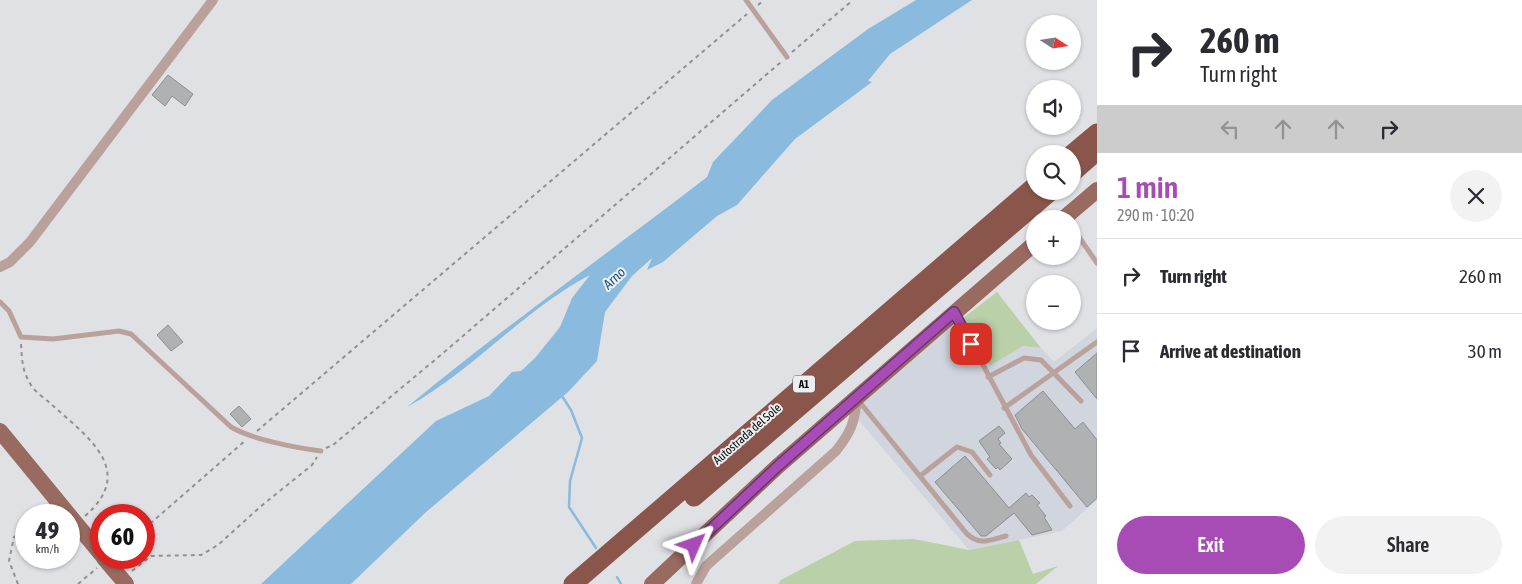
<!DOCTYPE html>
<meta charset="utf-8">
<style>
body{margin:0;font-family:"Asap Condensed",sans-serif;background:#f2f2f3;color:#2b2b33;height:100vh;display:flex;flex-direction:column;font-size:19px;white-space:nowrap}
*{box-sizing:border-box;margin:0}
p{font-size:16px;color:#7c7c81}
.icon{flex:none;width:28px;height:28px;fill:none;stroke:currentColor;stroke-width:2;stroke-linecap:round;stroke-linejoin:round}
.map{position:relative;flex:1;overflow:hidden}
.side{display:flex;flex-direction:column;background:#fff;width:425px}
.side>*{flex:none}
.guide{background:#fff;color:#2b2b33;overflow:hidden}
.needle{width:32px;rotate:102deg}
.fabs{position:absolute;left:1026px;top:15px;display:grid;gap:10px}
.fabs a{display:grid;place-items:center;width:55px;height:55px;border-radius:50%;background:#fff;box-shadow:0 1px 4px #0004;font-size:25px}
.speed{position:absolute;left:15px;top:504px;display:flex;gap:10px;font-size:25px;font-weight:700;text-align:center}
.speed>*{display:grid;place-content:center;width:65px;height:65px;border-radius:50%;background:#fff;box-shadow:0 1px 4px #0004;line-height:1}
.speed small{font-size:12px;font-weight:400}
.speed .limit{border:8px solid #d22;background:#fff;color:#111}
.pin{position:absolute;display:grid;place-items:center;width:42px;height:42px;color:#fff;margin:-21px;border-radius:10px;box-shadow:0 2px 8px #0006}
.me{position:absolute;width:55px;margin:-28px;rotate:47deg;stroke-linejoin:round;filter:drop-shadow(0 0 4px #0008)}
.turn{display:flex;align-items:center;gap:18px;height:105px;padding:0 20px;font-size:22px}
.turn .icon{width:65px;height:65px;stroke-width:2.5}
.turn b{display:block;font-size:35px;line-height:42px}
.lanes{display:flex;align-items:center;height:48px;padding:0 20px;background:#0003;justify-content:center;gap:25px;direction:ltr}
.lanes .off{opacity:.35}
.round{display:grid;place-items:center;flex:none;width:52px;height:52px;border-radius:26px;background:#f2f2f3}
.head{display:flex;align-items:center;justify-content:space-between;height:85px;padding:0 20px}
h1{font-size:30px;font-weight:600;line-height:38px;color:#a74bb5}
.action{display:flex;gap:10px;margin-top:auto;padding:10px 20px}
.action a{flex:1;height:58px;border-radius:30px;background:#a74bb5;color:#fff;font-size:20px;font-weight:600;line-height:58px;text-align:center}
.action a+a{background:#f2f2f3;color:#2b2b33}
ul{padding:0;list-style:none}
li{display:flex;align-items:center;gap:15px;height:75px;padding:0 20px;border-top:1px solid #e1e1e2}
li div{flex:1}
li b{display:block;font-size:19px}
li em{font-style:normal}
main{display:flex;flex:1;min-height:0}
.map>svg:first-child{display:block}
</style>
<main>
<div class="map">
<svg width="1097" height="584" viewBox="0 0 1097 584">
<rect width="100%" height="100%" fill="#e0e1e4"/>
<polygon fill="#d0d5de" points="962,315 990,366 1023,346 1041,348 1054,362 1097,328 1097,500 1062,531 969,550 851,411"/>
<g fill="#b9d0a9">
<polygon points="997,292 1041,348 1023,346 990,366 963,318"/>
<polygon points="914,539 969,550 1019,540 1033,574 1058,566 1036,584 778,584 781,580 855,541"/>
</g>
<path fill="#8abbde" d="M 916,0 L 972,0 L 890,54 L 868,81 L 872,82 L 795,139 L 737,205 L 717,216 L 663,262 L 647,270 L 652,258 L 632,276 L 605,312 L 597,361 L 568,392 L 425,513 L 351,584 L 261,584 L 436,421 L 489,396 L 512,372 L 521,371 L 535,358 L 560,327 L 572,298 L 590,275 C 523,310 473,371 407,407 C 504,327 607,254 707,177 L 713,162 L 772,100 L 868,29 Z"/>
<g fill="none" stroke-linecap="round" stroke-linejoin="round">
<g stroke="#8abbde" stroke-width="2.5">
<polyline points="562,396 571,410 582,438 570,481 569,507 596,548"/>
<polyline points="617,577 621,584"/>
</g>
</g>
<g fill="#b0b1b3" stroke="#8d8e90">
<polygon points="168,75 193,94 185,106 172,96 165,106 152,95"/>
<polygon points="168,325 183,342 171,351 157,335"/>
<polygon points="1097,353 1097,399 1075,372"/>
<polygon points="1043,391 1075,429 1083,422 1097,440 1097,498 1087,507 1022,429 1015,415"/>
<polygon points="239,406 251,419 242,427 230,414"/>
<polygon points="999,426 1005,433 998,439 1001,443 999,444 1012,459 1000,470 998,467 996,469 987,459 990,457 979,441"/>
<polygon points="965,456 1009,508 1026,493 1029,497 1032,495 1040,503 1037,505 1046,516 1044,517 1052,530 1032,535 1014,513 986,536 981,536 935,482"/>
</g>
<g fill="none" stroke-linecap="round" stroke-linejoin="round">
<g stroke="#909192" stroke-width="2" stroke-dasharray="4 4" stroke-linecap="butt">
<polyline points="758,5 764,0"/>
<polyline points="792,52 853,0"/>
<path d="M 21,344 C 22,360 22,371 31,385 C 35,392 44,398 50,403 C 86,436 138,470 85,516"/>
<polyline points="257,431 747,14"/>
<polyline points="326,448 333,445 442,354 781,62"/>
<polyline points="144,529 246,440"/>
<polyline points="132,571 151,556 201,555 218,545 260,507 312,465 317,457"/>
<polyline points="18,584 9,561 14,537 26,532"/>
<polyline points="78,584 97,568"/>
</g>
<g stroke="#bba19b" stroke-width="5">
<polyline points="746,0 787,57"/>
<polyline points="1072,227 1097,263"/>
<path d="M 0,302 L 9,311 L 21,337 L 53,339 L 119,331 L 131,334 L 231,427 C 251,439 296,448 321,451"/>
<polyline points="956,314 1031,455 1070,506"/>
<polyline points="988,377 1024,358 1041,360 1081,401"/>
<path d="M 858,400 L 967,534 C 981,546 989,540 1006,536"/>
<polyline points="1004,408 1097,342"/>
<polyline points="920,476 957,447 972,452 990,475"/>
</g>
<g stroke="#bba19b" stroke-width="10">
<polyline points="0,267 10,262 30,242 213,0"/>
<path d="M 696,584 L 706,566 L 836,451 C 851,432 855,422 857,397"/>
</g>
<g stroke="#986a60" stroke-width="16">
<polyline points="1063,219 1097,190"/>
<polyline points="0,431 101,554"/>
<polyline points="104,558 126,584"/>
<polyline points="652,584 778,466 1035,243"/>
</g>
<g stroke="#8a564b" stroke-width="19">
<polyline points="1072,154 1097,133"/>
<polyline points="1072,173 1097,151"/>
<polyline points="694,497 1051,191"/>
<polyline points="573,584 1035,186"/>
</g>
</g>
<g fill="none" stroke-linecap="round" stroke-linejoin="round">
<defs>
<polyline id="route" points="694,545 778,466 954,312 971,344"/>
</defs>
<use href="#route" stroke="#6d3176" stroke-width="12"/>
<use href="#route" stroke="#a74bb5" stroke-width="9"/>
</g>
<g text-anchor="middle" stroke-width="4" stroke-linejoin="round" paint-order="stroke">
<rect fill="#edeef1" stroke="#4f5051" stroke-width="1" x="793" y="375.5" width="22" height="17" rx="4"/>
<g font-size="11" font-weight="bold" fill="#0b0c0c">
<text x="804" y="388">A1</text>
</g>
<g font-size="12" fill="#0b0c0c" stroke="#edeef1">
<text transform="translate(747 434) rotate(-41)" y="4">Autostrada del Sole</text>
</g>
<g font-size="14" font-style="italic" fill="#20587b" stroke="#edeef1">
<text transform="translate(614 278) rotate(-43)" y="5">Arno</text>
</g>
</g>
</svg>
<div class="fabs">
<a><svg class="needle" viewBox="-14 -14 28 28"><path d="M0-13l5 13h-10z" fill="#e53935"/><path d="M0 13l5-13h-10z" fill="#7c7c81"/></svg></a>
<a><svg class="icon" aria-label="sound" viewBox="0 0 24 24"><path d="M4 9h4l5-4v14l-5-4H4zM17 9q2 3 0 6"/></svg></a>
<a><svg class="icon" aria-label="search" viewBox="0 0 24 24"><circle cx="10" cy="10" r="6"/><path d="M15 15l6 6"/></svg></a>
<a>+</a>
<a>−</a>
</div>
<div class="speed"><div>49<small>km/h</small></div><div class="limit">60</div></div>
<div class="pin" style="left:971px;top:344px;background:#d93025"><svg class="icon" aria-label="arrive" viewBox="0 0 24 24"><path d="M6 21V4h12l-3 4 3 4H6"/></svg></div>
<svg class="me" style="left:694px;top:545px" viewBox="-20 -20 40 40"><path d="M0-17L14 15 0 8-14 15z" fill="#a74bb5" stroke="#fff" stroke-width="4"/></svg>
</div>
<section class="side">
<div class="guide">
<div class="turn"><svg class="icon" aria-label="right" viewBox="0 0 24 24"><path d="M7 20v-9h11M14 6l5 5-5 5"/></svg><div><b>260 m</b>Turn right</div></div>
<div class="lanes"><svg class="icon off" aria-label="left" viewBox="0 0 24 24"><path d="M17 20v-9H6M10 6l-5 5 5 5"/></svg><svg class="icon off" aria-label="ahead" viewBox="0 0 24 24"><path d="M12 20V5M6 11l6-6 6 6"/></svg><svg class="icon off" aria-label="ahead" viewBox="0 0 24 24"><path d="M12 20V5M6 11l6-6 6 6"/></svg><svg class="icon" aria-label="right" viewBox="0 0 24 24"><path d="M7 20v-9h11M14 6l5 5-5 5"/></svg></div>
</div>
<div class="head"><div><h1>1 min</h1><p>290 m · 10:20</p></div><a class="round"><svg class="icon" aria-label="close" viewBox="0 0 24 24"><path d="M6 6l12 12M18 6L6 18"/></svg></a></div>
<ul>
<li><svg class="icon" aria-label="right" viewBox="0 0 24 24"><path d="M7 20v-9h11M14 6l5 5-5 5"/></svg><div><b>Turn right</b></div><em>260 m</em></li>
<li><svg class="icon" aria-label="arrive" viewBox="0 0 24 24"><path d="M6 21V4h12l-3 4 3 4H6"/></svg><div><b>Arrive at destination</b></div><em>30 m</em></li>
</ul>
<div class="action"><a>Exit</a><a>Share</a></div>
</section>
</main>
